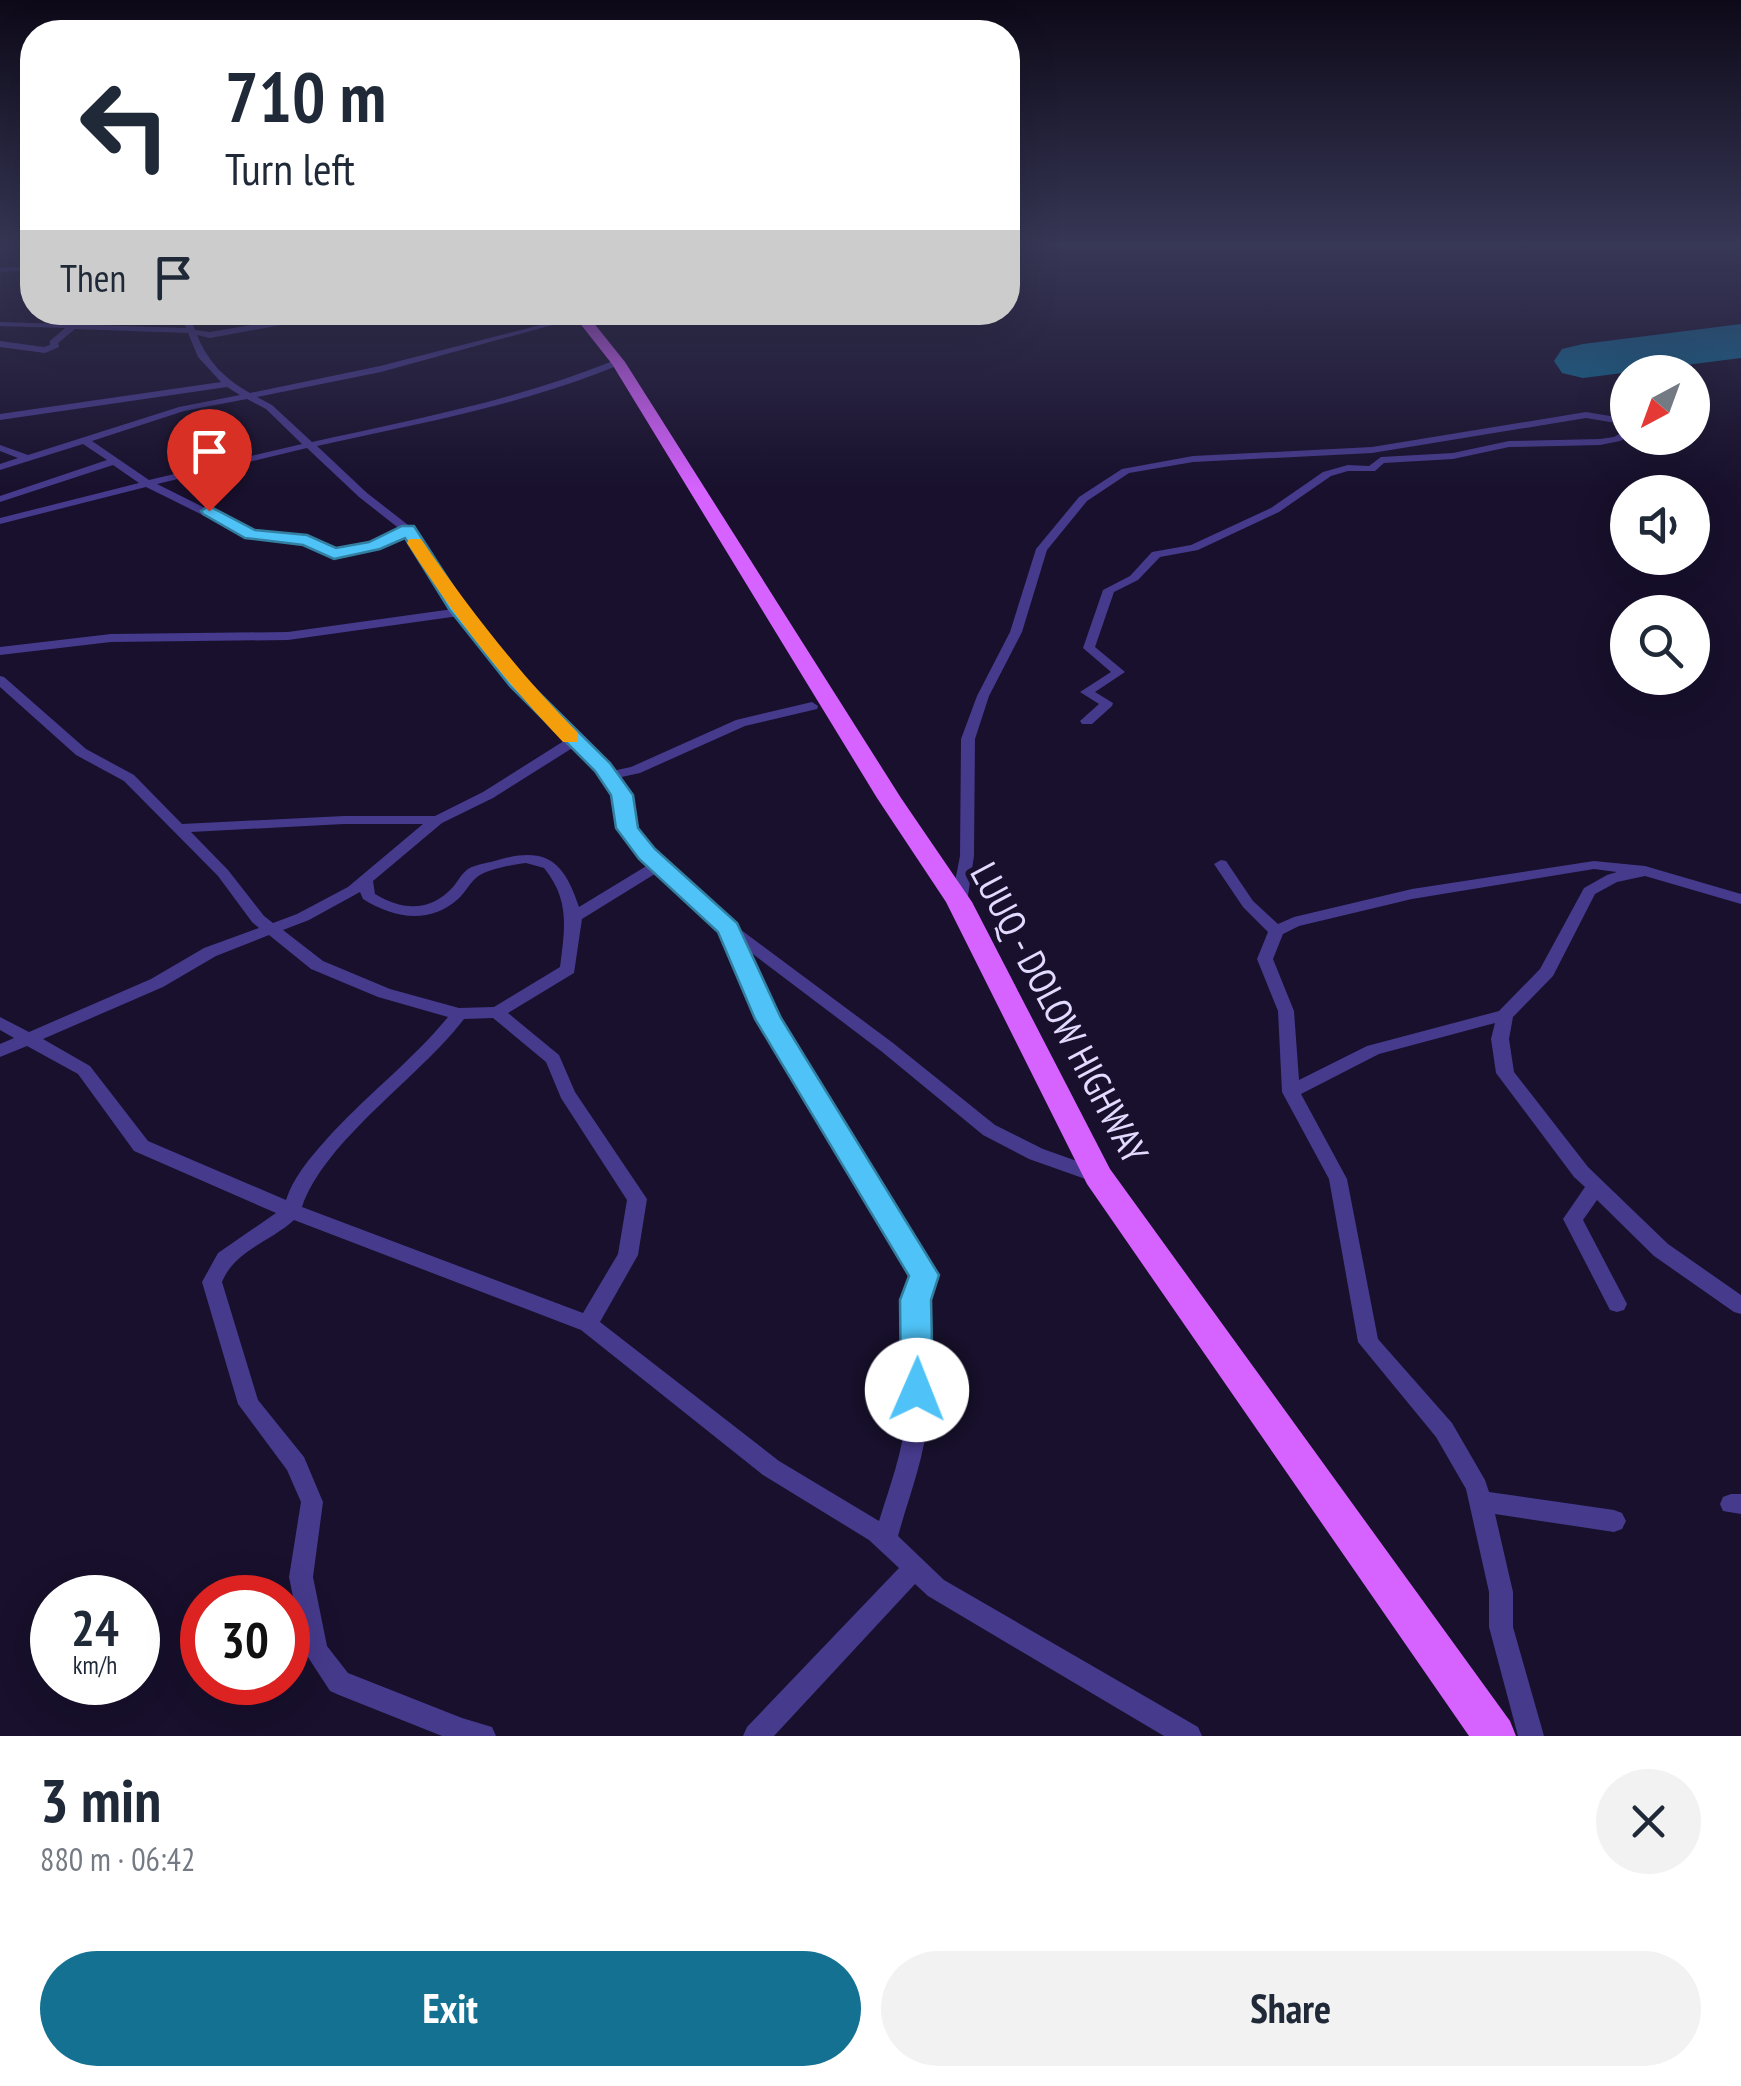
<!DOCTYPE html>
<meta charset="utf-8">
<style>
body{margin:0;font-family:"PT Sans Narrow",sans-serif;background:#f2f2f3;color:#1f2937;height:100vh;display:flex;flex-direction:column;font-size:38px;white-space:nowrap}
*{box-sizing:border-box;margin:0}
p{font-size:32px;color:#747a83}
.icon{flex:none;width:55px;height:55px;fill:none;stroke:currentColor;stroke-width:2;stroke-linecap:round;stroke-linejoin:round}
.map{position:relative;height:1736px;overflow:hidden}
.panel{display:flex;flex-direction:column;background:#fff;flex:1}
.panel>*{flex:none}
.hud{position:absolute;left:20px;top:20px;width:1000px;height:305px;border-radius:40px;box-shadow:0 10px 40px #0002;background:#fff;color:#1f2937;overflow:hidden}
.needle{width:65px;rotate:221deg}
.buttons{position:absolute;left:1610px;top:355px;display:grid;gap:20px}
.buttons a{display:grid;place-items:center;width:100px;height:100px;border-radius:50%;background:#fff;box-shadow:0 10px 40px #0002;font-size:50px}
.speed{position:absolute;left:30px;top:1575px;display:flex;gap:20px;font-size:50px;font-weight:700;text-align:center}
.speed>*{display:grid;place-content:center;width:130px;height:130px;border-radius:50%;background:#fff;box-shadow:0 10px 40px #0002;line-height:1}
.speed small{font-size:25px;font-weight:400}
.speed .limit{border:15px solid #d22;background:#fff;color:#111}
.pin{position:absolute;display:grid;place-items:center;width:85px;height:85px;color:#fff;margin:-102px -42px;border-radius:50% 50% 50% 0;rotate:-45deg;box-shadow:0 0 10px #0007}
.pin .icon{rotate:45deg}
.me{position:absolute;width:110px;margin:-55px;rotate:1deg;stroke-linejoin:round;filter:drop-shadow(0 0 8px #0008)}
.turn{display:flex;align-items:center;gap:35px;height:210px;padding:0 40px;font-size:45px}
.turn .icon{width:130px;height:130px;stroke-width:2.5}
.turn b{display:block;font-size:70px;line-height:85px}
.then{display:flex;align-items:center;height:95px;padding:0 40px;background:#0003;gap:20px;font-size:38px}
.round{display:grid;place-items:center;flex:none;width:105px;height:105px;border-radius:52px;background:#f2f2f3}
.head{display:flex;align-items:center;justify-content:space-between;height:170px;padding:0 40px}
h1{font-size:60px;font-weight:700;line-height:75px}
.primary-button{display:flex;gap:20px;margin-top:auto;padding:20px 40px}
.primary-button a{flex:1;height:115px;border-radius:60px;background:#147191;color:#fff;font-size:40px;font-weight:700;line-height:115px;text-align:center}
.primary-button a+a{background:#f2f2f3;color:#1f2937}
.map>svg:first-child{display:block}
</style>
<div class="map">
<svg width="1741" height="1736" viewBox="0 0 1741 1736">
<rect width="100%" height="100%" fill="#18102c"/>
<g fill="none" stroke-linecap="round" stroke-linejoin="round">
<polygon fill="#106d96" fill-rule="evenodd" points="1741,324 1741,358 1583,378 1562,373 1554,361 1562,349 1583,344"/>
<g fill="#463a8c" fill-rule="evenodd">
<polygon points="32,266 32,270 0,272 0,268"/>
<path d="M 180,312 L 188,312 L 195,330 L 210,332 L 330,312 L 352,312 L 210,338 L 197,335 C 208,362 225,379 250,393 L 380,366 L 552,322 L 556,324 L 381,372 L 257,397 L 272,405 L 312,442 C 414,419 518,400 615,360 L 621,360 L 621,364 C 524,405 419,423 317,446 L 367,493 L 412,528 L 461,603 L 521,678 L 612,771 L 631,767 L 736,720 L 812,702 L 818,706 L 817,709 L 745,726 L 640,773 L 617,778 L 629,795 L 635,828 L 662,863 L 675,869 L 713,909 L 893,1043 L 995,1125 L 1043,1149 L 1105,1171 L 1107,1176 L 1105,1181 L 1098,1183 L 1091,1181 L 1029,1159 L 983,1135 L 881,1051 L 745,948 L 776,1019 L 934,1275 C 922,1322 931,1367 928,1415 C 925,1457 909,1496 898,1536 L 944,1580 L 1198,1727 L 1202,1736 L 1164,1736 L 928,1596 L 915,1584 L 774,1736 L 743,1736 L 747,1727 L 899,1568 L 869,1540 L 763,1475 L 581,1330 L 294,1220 C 270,1242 235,1250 222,1282 L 258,1400 L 304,1457 L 323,1502 L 313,1577 L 327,1646 L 348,1673 L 462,1718 L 492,1727 L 496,1736 L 442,1736 L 339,1695 L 330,1691 L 304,1651 L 289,1577 L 301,1502 L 287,1470 L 238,1404 L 202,1282 L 218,1253 L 276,1213 L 134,1151 L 78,1074 L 27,1046 L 0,1057 L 0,1044 L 14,1038 L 0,1030 L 0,1017 L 29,1032 L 151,979 L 204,948 L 259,928 L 252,922 L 218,876 L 124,781 L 76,755 L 0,687 L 0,676 L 4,677 L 86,749 L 134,775 L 182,824 L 344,816 L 435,816 L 483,792 L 567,739 L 513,684 L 459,616 L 288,640 L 111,642 L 0,655 L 0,647 L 111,634 L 288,632 L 453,609 L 407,536 L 342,557 L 305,543 L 247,537 L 146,487 L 0,524 L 0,518 L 139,483 L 113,465 L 0,502 L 0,496 L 107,460 L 83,444 L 0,470 L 0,464 L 18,458 L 0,451 L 0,445 L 28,455 L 179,407 L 240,395 L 227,387 L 0,420 L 0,414 L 221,382 L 198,357 L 188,333 L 75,329 L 58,343 L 59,347 L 45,353 L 0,347 L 0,341 L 44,347 L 50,345 L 50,341 L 65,328 L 0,326 L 0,322 L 186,328 ZM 247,399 L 266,409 L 302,444 L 149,480 L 92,441 L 184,411 ZM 307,448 L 359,497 L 401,530 L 395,535 L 343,550 L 307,537 L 253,532 L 157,484 ZM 574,747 L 597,770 L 615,795 L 621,829 L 648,865 L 579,907 C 564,862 547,846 498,860 C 489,863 476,864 468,869 C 462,873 458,881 453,887 C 430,912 403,911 375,894 L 373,881 L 442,823 L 493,798 ZM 344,824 L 423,824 L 348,887 L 297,914 L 273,923 L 264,916 L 228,870 L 191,832 ZM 526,863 L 544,868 C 570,900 565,928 560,967 L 494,1007 L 459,1008 L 390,989 L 323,961 L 283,930 L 309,920 L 360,892 L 363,899 C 393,918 429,925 458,899 C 466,892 471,880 480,875 C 493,868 512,865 526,863 ZM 658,872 L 665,875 L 703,915 L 722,931 L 760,1019 L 914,1276 C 901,1322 910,1368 906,1415 C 903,1451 890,1486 879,1521 L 779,1461 L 600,1322 L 638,1255 L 647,1199 L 575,1092 L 559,1055 L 508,1013 L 574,973 L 582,919 ZM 269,935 L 311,969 L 378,997 L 448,1017 C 411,1062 364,1097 325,1141 C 309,1159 293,1178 286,1200 L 148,1141 L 90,1066 L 43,1039 L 163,987 L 216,956 ZM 493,1018 L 546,1062 L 561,1098 L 627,1200 L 618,1254 L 583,1313 L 302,1207 C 325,1140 419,1078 464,1019 Z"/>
<polygon points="1586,412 1628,419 1628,425 1586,418 1372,453 1193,462 1129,473 1087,501 1047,550 1022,632 989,696 975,739 974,856 967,902 964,905 954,905 951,902 960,856 961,739 977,696 1010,632 1036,549 1079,497 1122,469 1193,456 1372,447"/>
<polygon points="1628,429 1628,437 1620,441 1600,445 1509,447 1453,459 1384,463 1375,471 1348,471 1331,476 1279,512 1198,550 1160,557 1138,580 1114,592 1095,647 1125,672 1095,692 1113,703 1112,706 1092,724 1082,724 1080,721 1099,704 1080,692 1111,672 1083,648 1103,590 1130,576 1152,552 1191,545 1271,508 1323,472 1348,465 1369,466 1381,457 1453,453 1509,441 1600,439 1614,437"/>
<path d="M 1221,860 L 1226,861 L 1253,901 L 1278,924 L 1294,917 L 1412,889 L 1594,861 L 1645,866 L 1741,894 L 1741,904 L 1645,876 L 1617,882 L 1595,894 L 1553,976 L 1513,1017 L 1509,1039 L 1514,1072 L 1588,1167 L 1668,1244 L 1741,1295 L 1741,1314 L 1734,1312 L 1654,1256 L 1597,1200 L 1583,1220 L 1627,1304 L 1624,1310 L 1617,1312 L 1610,1310 L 1563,1219 L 1585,1187 L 1574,1177 L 1496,1073 L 1491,1039 L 1495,1023 L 1379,1054 L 1301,1094 L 1347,1179 L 1378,1339 L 1452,1423 L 1485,1480 L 1489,1492 L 1614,1510 L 1622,1513 L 1626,1521 L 1622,1529 L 1614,1532 L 1495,1514 L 1513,1592 L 1513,1627 L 1544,1736 L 1518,1736 L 1489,1627 L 1489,1592 L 1466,1489 L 1436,1437 L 1358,1342 L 1329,1179 L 1282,1092 L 1278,1011 L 1257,959 L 1268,932 L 1243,907 L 1214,864 ZM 1594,869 L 1617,872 L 1607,875 L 1584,888 L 1540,969 L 1499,1011 L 1367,1046 L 1299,1080 L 1294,1011 L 1273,959 L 1283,934 L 1299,926 L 1412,899 Z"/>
<polygon points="1731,1494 1741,1494 1741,1514 1723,1511 1720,1504 1723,1497"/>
</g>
<polygon fill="#d662ff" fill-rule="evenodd" points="571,312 585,312 625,362 901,798 972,902 1110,1169 1510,1721 1516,1736 1469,1736 1087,1184 946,902 877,798 612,364"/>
</g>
<linearGradient id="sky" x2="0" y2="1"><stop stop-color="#0d0918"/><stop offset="0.5" stop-color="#373756"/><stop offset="1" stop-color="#373756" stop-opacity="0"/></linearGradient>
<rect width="1741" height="490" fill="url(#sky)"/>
<polygon fill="#4fc3f7" stroke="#337fa1" stroke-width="2.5" points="209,506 255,530 307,535 336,548 369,542 402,526 414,526 463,602 523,677 610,763 633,795 638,828 655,849 737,923 781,1018 939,1275 931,1300 933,1390 929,1400 917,1405 905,1400 901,1390 900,1300 909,1276 755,1019 718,932 639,859 616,828 611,795 595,771 510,686 449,609 405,538 380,549 334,559 303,545 245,538 203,514 201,511"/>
<path fill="#f59e0b" d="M 409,539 L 421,539 C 469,609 519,673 578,733 L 578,742 L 563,742 C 504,680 453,615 407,543 Z"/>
<g text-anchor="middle" stroke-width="10" stroke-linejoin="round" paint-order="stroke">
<g font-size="38" fill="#e3dbff" stroke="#18102c">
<text transform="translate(1059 1013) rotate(62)" y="13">LUUQ - DOLOW HIGHWAY</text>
</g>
</g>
</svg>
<div class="buttons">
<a><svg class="needle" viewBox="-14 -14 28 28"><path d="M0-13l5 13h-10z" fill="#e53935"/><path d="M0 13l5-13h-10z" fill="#747a83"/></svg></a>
<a><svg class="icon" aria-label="sound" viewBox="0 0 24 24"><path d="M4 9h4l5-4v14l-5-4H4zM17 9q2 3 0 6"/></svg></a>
<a><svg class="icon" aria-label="search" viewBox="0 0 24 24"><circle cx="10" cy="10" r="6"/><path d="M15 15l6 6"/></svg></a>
</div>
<div class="speed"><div>24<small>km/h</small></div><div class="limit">30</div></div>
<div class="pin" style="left:209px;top:511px;background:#d93025"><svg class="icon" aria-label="arrive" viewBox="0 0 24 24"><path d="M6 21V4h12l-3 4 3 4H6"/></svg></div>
<svg class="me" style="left:917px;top:1390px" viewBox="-20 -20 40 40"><circle r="19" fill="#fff"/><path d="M0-13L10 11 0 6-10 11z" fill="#4fc3f7"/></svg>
<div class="hud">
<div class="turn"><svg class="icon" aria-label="left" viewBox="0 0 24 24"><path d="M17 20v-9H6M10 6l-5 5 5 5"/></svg><div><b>710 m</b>Turn left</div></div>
<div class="then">Then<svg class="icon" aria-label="arrive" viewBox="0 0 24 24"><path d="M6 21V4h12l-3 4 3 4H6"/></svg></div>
</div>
</div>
<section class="panel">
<div class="head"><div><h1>3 min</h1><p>880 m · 06:42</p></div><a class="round"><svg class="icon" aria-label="close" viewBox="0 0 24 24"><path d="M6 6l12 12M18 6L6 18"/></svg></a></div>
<div class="primary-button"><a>Exit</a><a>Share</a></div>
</section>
